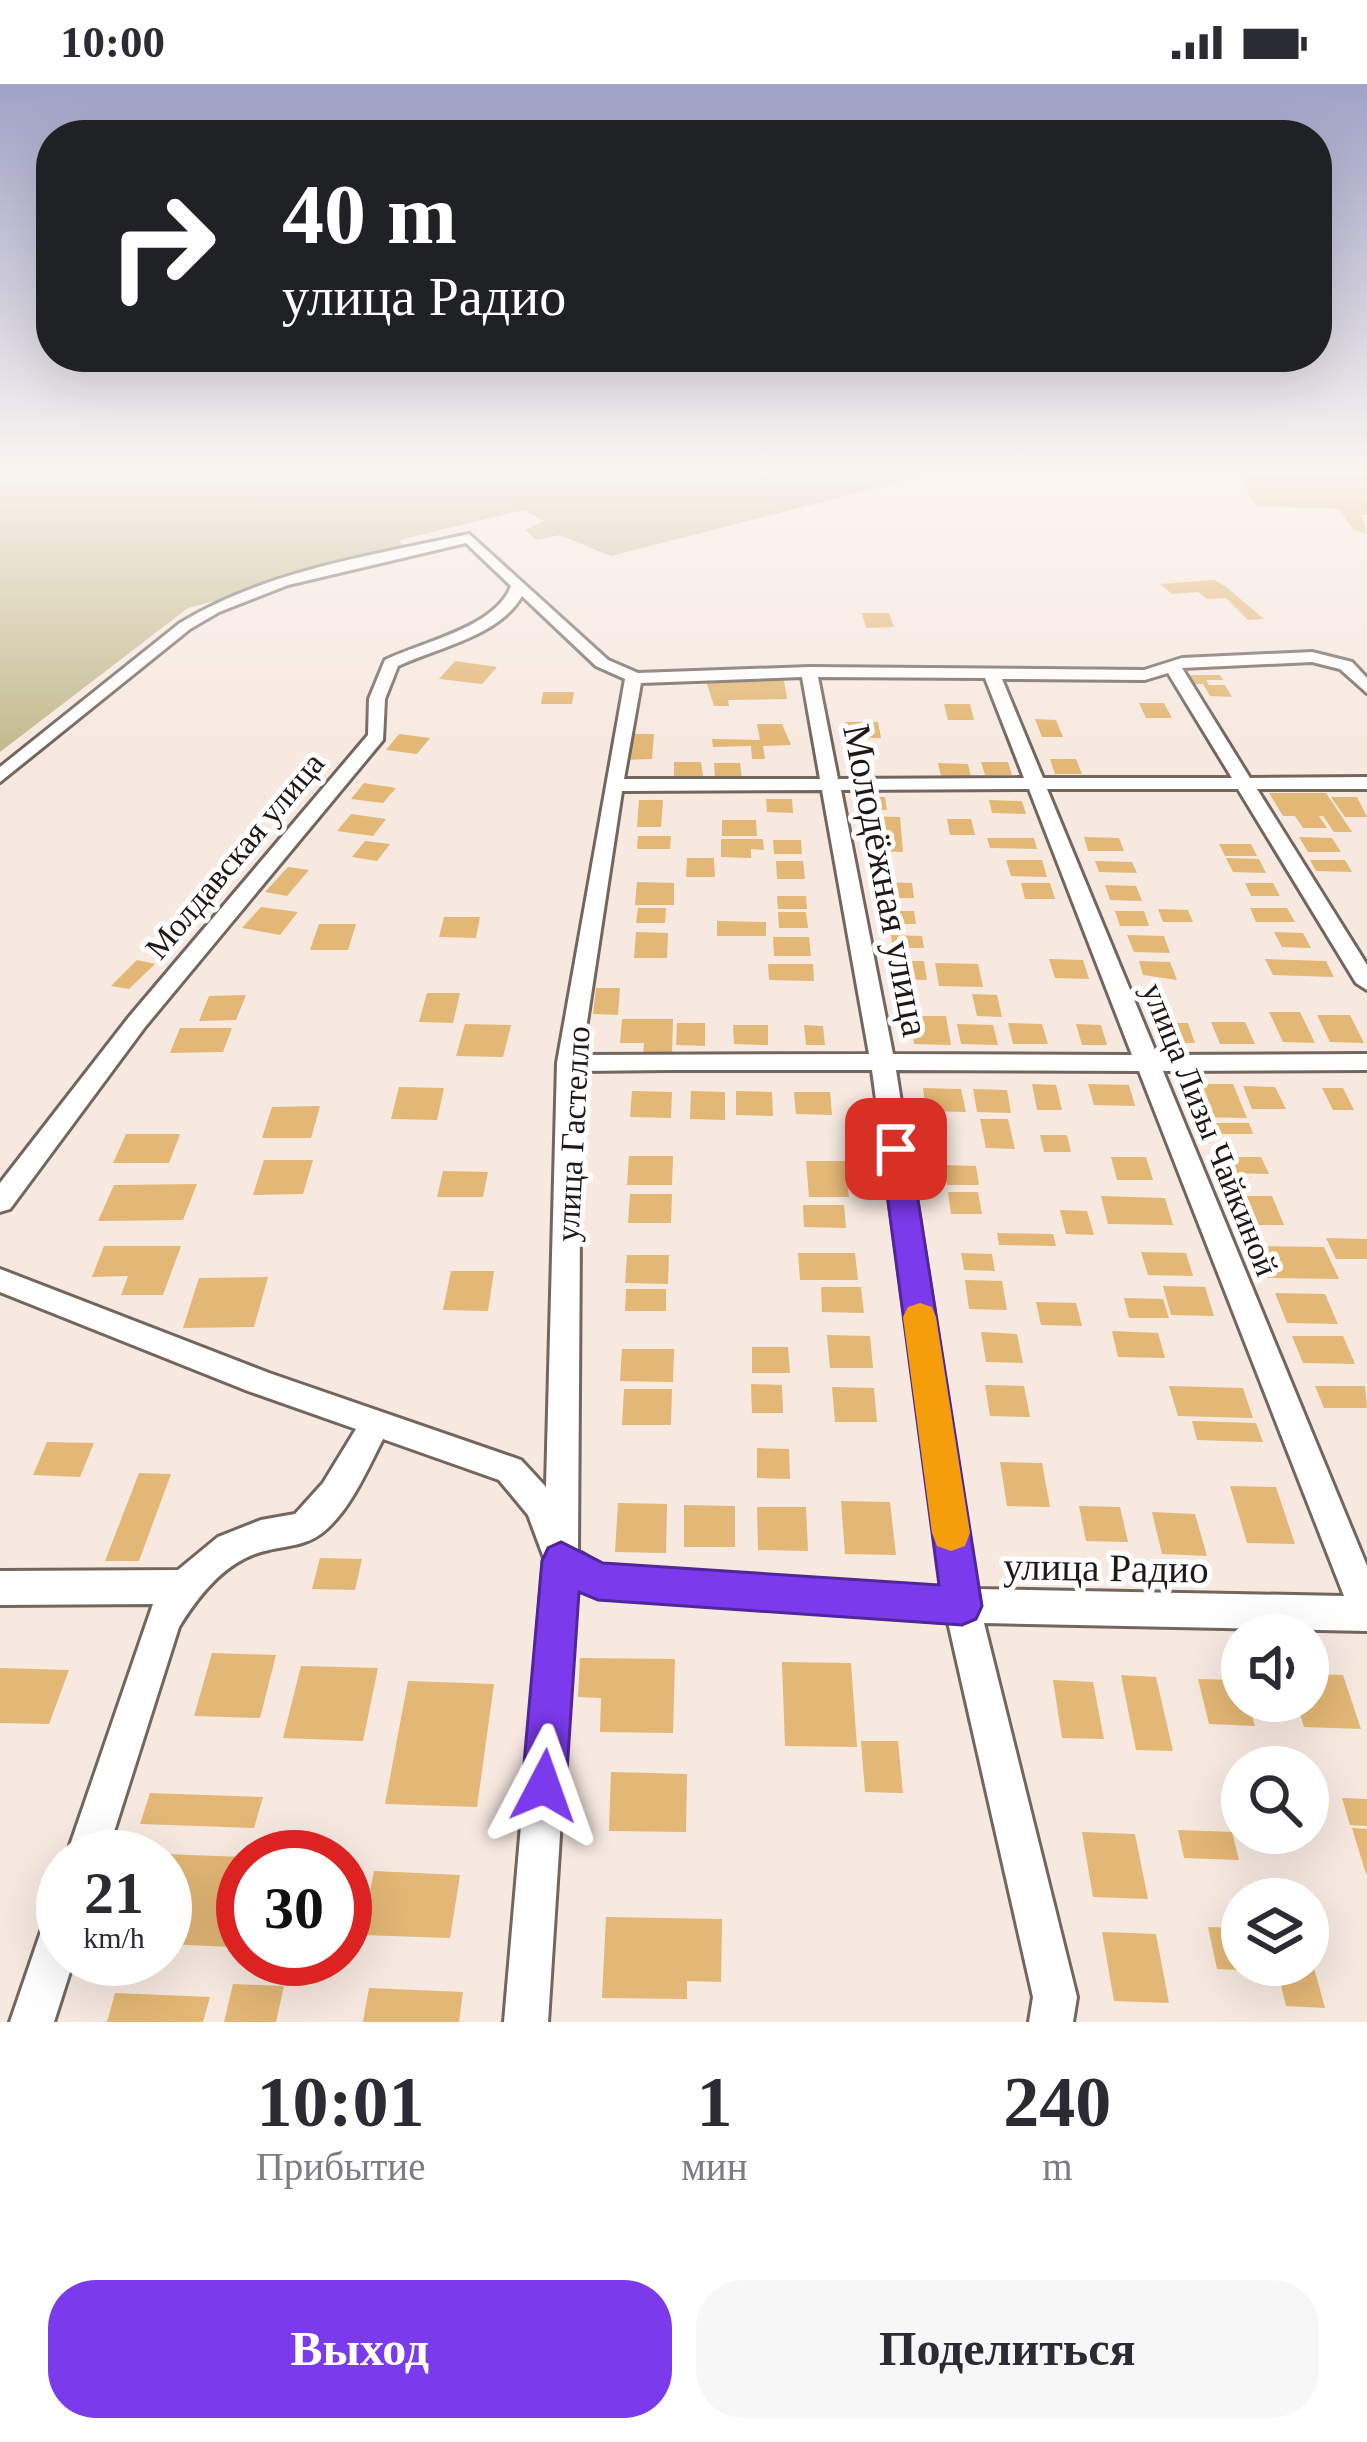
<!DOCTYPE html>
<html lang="ru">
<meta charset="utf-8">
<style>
body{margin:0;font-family:"Times New Roman",serif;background:#f7f7f7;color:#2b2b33;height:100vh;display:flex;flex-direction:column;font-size:45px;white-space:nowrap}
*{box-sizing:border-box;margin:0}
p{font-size:39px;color:#7c7c81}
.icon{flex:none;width:66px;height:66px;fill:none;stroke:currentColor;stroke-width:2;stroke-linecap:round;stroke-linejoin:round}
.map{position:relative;height:1938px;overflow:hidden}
.panel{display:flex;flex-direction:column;background:#fff;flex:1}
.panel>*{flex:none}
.hud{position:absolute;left:36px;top:36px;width:1296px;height:252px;border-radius:48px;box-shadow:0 12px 48px #0002;background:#202124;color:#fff;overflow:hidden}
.buttons{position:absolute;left:1221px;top:1530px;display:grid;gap:24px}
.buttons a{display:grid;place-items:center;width:108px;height:108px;border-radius:50%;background:#fff;box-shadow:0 12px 48px #0002;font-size:60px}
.speed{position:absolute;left:36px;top:1746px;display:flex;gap:24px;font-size:60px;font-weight:700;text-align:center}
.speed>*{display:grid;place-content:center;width:156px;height:156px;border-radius:50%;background:#fff;box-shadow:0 12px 48px #0002;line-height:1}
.speed small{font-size:30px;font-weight:400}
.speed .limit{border:18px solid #d22;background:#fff;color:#111}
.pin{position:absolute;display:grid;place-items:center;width:102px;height:102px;color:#fff;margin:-51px;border-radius:24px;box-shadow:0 6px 18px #0006}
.me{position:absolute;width:132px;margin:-66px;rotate:4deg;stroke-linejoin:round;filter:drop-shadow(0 0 9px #0008)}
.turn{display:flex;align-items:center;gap:42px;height:252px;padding:0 48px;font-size:54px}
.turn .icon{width:156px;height:156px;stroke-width:2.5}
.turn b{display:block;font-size:84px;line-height:102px}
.eta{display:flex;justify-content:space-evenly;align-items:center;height:204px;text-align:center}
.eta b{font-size:72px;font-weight:800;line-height:84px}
.primary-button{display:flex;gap:24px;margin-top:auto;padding:24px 48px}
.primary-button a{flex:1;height:138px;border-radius:48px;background:#7c3aed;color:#fff;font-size:48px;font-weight:800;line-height:138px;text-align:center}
.primary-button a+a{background:#f7f7f7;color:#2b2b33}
.status{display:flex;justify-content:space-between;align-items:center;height:84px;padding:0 60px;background:#fff;direction:ltr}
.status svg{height:33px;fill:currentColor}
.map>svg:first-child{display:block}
</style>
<div class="status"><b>10:00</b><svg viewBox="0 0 49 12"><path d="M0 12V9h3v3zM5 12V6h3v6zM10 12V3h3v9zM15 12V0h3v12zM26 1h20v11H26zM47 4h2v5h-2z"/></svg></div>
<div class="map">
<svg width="1367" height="1938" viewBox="0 0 1367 1938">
<rect width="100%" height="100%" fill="#f7e9e0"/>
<polygon fill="#c4bc91" points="0,386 947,386 611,472 560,451 536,456 525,446 544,437 524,426 399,456 407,466 188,524 0,668"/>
<g fill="#e3b775">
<polygon points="1236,386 1367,386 1367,431 1361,431 1367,450 1353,445 1339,425 1256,422"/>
<polygon points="1214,496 1225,502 1264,535 1248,536 1226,514 1207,515 1198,508 1172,510 1160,500"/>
<polygon points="862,529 889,529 894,543 866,544"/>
<polygon points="455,577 497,583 482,600 439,595"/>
<polygon points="1189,591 1220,591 1223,596 1206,596 1209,601 1225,601 1232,613 1210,612 1203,600 1194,600"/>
<polygon points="784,596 787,615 728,616 729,622 714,622 706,597"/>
<polygon points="543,608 574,608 572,620 541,620"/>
<polygon points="1139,619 1164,619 1172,634 1146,634"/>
<polygon points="944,620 970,620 974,636 948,636"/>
<polygon points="1035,635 1056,636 1063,653 1042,653"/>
<polygon points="845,638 878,638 881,654 846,654"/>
<polygon points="757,640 782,640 791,661 763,662 765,675 752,675 751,662 713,663 712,655 760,656"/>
<polygon points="399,650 430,654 417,670 386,666"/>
<polygon points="630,650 654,650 652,675 624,676"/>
<polygon points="1050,675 1076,675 1082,690 1055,690"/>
<polygon points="674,678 701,678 703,692 674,692"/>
<polygon points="981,678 1008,678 1012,691 985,691"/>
<polygon points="714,679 740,679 742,695 715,695"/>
<polygon points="938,679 968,680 971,693 941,692"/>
<polygon points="364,699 396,704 383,719 351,715"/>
<polygon points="1269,709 1326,709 1352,748 1334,748 1323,732 1319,732 1327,744 1303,744 1295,732 1283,732"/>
<polygon points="855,713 885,713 887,726 857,725"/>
<polygon points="1331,713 1357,713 1367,733 1345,733"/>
<polygon points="766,715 792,715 793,729 767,728"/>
<polygon points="639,716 663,716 661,743 637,743"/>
<polygon points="989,716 1022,717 1026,730 992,729"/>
<polygon points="351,730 386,735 373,752 337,747"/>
<polygon points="858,732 900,733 903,768 874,767 872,754 861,754"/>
<polygon points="947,735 971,735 975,751 950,751"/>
<polygon points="722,736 756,736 757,752 722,752"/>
<polygon points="638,752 671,752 670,765 637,765"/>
<polygon points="1084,753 1119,754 1124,767 1088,767"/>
<polygon points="1299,753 1332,754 1341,768 1308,768"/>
<polygon points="987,754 1034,754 1037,765 990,764"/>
<polygon points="721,755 763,755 764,766 751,765 751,774 721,773"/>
<polygon points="773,756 801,756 802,770 774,770"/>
<polygon points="365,757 390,760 377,777 352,773"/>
<polygon points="1219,760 1251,760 1257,772 1225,772"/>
<polygon points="687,774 714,774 715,793 686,793"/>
<polygon points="1226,774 1259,775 1266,789 1233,788"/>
<polygon points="1006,776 1042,776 1047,793 1011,792"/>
<polygon points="1310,776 1345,776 1352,788 1316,787"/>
<polygon points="776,777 803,777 805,795 777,795"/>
<polygon points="1095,777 1132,778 1137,789 1099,788"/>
<polygon points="288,783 309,786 287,812 265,808"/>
<polygon points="637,798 674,799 674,821 635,821"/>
<polygon points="882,798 912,799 914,814 884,814"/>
<polygon points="1021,799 1050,799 1055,815 1025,815"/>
<polygon points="1245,799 1273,799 1280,812 1251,812"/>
<polygon points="1105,801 1136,802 1142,817 1110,816"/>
<polygon points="777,812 806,812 807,825 778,825"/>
<polygon points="261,823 298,828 280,851 242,844"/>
<polygon points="638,824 666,824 665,839 636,839"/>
<polygon points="1250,824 1287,824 1295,838 1256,838"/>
<polygon points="1158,825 1188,826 1193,838 1163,838"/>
<polygon points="886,827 914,827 916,840 887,840"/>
<polygon points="1115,827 1144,827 1149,842 1120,842"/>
<polygon points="778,828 806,828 808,844 779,844"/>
<polygon points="444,833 480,833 476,854 439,853"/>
<polygon points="717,837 766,838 766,852 717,852"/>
<polygon points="319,840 356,840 348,866 310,866"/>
<polygon points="636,848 668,849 667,874 634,874"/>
<polygon points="1274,848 1303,849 1311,864 1282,863"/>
<polygon points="891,851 922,852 924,864 893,864"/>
<polygon points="1127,851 1164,852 1170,869 1134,868"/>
<polygon points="773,853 809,853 811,872 774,872"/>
<polygon points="1049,875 1083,876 1089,895 1055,894"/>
<polygon points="1265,875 1326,877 1334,893 1273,891"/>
<polygon points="137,876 155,880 129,905 111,902"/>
<polygon points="890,877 924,877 927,896 892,895"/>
<polygon points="1139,877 1170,878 1177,896 1143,891"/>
<polygon points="935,879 978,880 983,903 939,902"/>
<polygon points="768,880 813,880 814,897 769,896"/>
<polygon points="596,904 620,904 618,931 593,930"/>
<polygon points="427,909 460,909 453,939 419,938"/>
<polygon points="972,910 997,911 1002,933 977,932"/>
<polygon points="246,911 236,936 199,937 209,912"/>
<polygon points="1269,928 1300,928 1315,959 1283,958"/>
<polygon points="1317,931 1350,931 1364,959 1330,958"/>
<polygon points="910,932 946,932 951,961 914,960"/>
<polygon points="622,935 673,935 672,972 643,972 644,959 620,959"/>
<polygon points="1211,938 1245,938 1255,960 1220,960"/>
<polygon points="677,939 705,939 705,962 676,961"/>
<polygon points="1008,939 1042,940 1048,960 1013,960"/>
<polygon points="1159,939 1188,939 1195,959 1166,959"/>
<polygon points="465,940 511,941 503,973 456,972"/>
<polygon points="957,940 993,941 998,961 961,960"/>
<polygon points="1076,940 1101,941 1107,961 1082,961"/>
<polygon points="733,941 768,941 768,961 734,960"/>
<polygon points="804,941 823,942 825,961 806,961"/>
<polygon points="180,944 232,944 223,968 170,969"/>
<polygon points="1032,1000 1056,1001 1062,1026 1037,1026"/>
<polygon points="1088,1000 1129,1001 1135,1022 1094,1021"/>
<polygon points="1182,1000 1233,1000 1247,1034 1195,1033"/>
<polygon points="1243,1002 1275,1003 1286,1025 1252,1025"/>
<polygon points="399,1003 444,1004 437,1036 391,1035"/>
<polygon points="923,1004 961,1005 966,1028 926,1027"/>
<polygon points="1322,1004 1343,1004 1354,1026 1333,1026"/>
<polygon points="973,1005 1007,1006 1011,1029 977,1028"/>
<polygon points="632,1007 672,1008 671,1034 630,1033"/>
<polygon points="691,1007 725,1008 725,1036 690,1035"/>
<polygon points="736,1007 772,1008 773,1032 736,1031"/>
<polygon points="794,1008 830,1008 832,1031 796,1030"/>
<polygon points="320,1022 311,1054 262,1054 272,1023"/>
<polygon points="980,1035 1008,1035 1015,1065 986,1064"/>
<polygon points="1212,1039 1249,1039 1253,1050 1216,1050"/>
<polygon points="126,1050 180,1050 169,1079 113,1079"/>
<polygon points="1040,1051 1067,1051 1071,1068 1044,1068"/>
<polygon points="629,1072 673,1072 672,1101 627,1101"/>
<polygon points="1111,1073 1146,1073 1153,1096 1117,1096"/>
<polygon points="1219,1073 1261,1073 1269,1090 1225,1089"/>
<polygon points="264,1076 313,1076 303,1110 253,1111"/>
<polygon points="806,1077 845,1077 849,1113 809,1113"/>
<polygon points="945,1081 976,1082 979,1101 947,1101"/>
<polygon points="443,1087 488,1088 483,1113 437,1113"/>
<polygon points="197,1100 183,1136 98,1137 114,1101"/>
<polygon points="948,1108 978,1108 982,1130 951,1130"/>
<polygon points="630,1110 672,1110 671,1139 628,1139"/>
<polygon points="1101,1112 1165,1114 1173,1141 1108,1140"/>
<polygon points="1226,1112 1272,1112 1284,1141 1237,1141"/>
<polygon points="803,1121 844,1121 846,1144 804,1143"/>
<polygon points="1060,1126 1087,1127 1094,1151 1066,1150"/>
<polygon points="997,1149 1053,1150 1056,1162 999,1161"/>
<polygon points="1326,1154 1367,1155 1367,1175 1336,1175"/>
<polygon points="104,1162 181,1162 163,1211 121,1211 128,1192 92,1193"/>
<polygon points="1250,1162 1324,1163 1339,1195 1263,1194"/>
<polygon points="1141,1168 1186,1169 1193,1192 1148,1191"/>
<polygon points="798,1169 855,1169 858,1196 800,1196"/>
<polygon points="961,1169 992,1170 995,1187 964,1186"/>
<polygon points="627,1171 669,1171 668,1200 625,1199"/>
<polygon points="451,1187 494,1187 488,1227 443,1226"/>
<polygon points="268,1193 254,1243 183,1244 199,1194"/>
<polygon points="965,1196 1002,1197 1007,1226 969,1225"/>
<polygon points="1163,1202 1205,1203 1214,1232 1171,1231"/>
<polygon points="821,1203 861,1203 864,1229 822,1228"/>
<polygon points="626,1205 666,1205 666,1227 625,1227"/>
<polygon points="1275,1209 1325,1210 1338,1240 1287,1239"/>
<polygon points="1124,1214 1163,1215 1169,1234 1129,1234"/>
<polygon points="1036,1218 1076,1219 1082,1242 1041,1241"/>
<polygon points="1112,1247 1158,1249 1165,1274 1118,1273"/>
<polygon points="981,1248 1017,1250 1023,1279 986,1278"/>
<polygon points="827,1251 870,1252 873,1284 830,1284"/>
<polygon points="1292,1252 1343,1252 1355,1280 1303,1279"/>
<polygon points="752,1263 788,1263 790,1289 752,1289"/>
<polygon points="622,1265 674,1265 673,1298 620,1297"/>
<polygon points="751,1300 782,1301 783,1329 752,1329"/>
<polygon points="985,1301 1024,1302 1030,1333 990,1332"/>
<polygon points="1169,1302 1243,1304 1253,1334 1178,1332"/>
<polygon points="1315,1302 1365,1302 1367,1324 1324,1324"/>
<polygon points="832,1303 874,1304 877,1338 835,1338"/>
<polygon points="624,1305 672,1305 671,1341 622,1341"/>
<polygon points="1192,1337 1256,1339 1263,1358 1197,1356"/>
<polygon points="47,1358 94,1359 80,1393 33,1391"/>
<polygon points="757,1364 789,1365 790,1395 757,1394"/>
<polygon points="1000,1378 1042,1379 1050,1423 1007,1422"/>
<polygon points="139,1389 171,1390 139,1477 105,1477"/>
<polygon points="1230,1402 1276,1403 1295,1460 1247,1459"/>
<polygon points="841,1417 890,1418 896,1471 845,1470"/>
<polygon points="618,1419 667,1420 666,1469 615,1468"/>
<polygon points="684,1421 735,1422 735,1463 684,1463"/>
<polygon points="1079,1422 1120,1423 1128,1458 1086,1457"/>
<polygon points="757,1423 806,1423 808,1467 758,1466"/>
<polygon points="1152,1428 1195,1430 1207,1472 1162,1470"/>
<polygon points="320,1474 362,1475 355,1506 312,1505"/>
<polygon points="212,1569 276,1571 260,1634 194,1632"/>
<polygon points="580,1574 675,1575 673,1649 600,1648 601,1614 578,1613"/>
<polygon points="782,1578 851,1579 857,1663 785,1662"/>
<polygon points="301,1582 378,1584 363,1657 283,1654"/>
<polygon points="0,1584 69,1586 49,1640 0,1639"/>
<polygon points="1308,1590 1343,1591 1361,1645 1304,1643 1296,1617 1308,1617"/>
<polygon points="1121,1591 1156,1593 1173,1667 1136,1666"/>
<polygon points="1198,1595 1242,1596 1242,1617 1248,1617 1255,1642 1209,1640"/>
<polygon points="1053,1596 1093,1598 1104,1655 1062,1654"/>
<polygon points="408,1597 494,1600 477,1723 385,1720"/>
<polygon points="861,1657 898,1657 903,1709 865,1708"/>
<polygon points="611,1688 687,1690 686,1748 609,1747"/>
<polygon points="150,1709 263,1713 254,1744 140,1740"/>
<polygon points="1342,1714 1367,1715 1367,1742 1350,1741"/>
<polygon points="1352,1744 1367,1745 1367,1790 1366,1790"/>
<polygon points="1178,1746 1232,1748 1239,1776 1184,1774"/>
<polygon points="1082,1748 1135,1750 1148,1815 1093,1813"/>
<polygon points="165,1770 243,1773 243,1816 231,1863 165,1860"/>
<polygon points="374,1787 460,1791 450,1854 362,1851"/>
<polygon points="606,1833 722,1835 721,1898 687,1897 687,1915 602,1914"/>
<polygon points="1208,1843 1242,1844 1242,1881 1263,1881 1265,1887 1217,1885"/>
<polygon points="1102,1848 1156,1850 1169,1919 1114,1917"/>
<polygon points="1309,1866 1325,1924 1286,1922 1276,1881 1308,1881"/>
<polygon points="233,1900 284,1902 276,1938 224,1938"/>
<polygon points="369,1904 463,1908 459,1938 363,1938"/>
<polygon points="115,1909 210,1913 203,1938 107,1938"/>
</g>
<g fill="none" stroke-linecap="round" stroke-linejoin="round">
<defs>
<g id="minor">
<path d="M 469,450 L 608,576 L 638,589 L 809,583 L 1144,586 L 1182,574 L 1312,568 L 1352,578 L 1367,594 L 1367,609 L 1340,585 L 1312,578 L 1182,584 L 1250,694 L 1367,693 L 1367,705 L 1257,705 L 1367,881 L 1367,906 L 1356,899 L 1238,705 L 1047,705 L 1157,971 L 1367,970 L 1367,986 L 1163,987 L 1367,1482 L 1367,1547 L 984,1539 L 1077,1913 L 1073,1938 L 1029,1938 L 1033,1913 L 948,1538 L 598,1513 L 576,1503 L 548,1938 L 504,1938 L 544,1474 L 528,1431 L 499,1396 L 383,1355 C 367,1386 350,1427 322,1449 C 307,1461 287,1462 269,1466 C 228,1474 200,1509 179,1543 L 106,1773 L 66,1773 L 153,1520 L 0,1521 L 0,1487 L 178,1486 L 218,1453 L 261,1436 L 295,1430 L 323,1399 L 356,1345 L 248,1307 L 0,1208 L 0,1185 L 269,1289 L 521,1376 L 546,1403 L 557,979 L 625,595 L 596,582 L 522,512 C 499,552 439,563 398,582 L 385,615 L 383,656 L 145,943 L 10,1125 L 0,1128 L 0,1099 L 129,933 L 368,651 L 369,615 L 385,576 C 425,557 496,543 511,502 L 466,459 L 288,501 L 219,528 L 190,545 L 0,698 L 0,683 L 180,539 C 268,486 370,472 469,450 ZM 1168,589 L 1232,694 L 1043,694 L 1002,595 L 1145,596 ZM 802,593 L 820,695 L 624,695 L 641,599 ZM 818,593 L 985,594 L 1024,694 L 838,695 ZM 1029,705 L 1132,971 L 893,970 L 841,706 ZM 822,706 L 869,970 L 582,971 L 622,707 ZM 669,986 L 872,986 L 942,1504 L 602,1481 L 578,1467 L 581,987 ZM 896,986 L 1139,987 L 1344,1512 L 977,1505 Z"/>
<polygon points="63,1821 63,1875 74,1875 54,1938 10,1938 48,1827"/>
</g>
</defs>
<use href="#minor" stroke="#72665f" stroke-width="6"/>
<use href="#minor" fill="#fff" fill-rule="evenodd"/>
</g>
<linearGradient id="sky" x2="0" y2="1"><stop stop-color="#a0a2c6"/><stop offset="0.59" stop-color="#fbf5f1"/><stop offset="1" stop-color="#fbf5f1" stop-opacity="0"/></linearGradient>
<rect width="1367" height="657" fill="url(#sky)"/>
<polygon fill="#7c3aed" stroke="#51269a" stroke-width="3" points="896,1055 910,1065 982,1522 976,1535 962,1541 598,1516 579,1508 566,1702 560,1718 544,1724 529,1718 522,1702 542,1477 548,1464 561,1458 603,1479 939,1501 881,1065"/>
<polygon fill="#f59e0b" points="920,1219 932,1223 936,1233 970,1449 965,1462 951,1467 937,1462 932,1449 903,1233 908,1223"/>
<g text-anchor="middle" stroke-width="10" stroke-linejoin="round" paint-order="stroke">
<g font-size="33" fill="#1e1916" stroke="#fff">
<text transform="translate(234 771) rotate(-50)" y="12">Молдавская улица</text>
<text transform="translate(1211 1045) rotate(68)" y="12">улица Лизы Чайкиной</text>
<text transform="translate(572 1050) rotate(-87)" y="12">улица Гастелло</text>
</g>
<g font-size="39" fill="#1e1916" stroke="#fff">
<text transform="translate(887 796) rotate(79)" y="14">Молодёжная улица</text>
<text transform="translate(1106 1483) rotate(1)" y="14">улица Радио</text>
</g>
</g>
</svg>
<div class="buttons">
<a><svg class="icon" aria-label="sound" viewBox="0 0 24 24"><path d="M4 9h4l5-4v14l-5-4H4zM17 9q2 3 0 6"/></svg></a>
<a><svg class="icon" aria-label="search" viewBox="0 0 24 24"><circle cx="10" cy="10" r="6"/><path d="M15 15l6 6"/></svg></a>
<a><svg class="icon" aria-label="layers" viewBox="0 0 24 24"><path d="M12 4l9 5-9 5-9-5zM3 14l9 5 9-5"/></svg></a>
</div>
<div class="speed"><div>21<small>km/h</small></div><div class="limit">30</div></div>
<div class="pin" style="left:896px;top:1065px;background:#d93025"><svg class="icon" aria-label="arrive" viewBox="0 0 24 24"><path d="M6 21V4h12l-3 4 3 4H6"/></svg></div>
<svg class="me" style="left:544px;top:1702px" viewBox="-20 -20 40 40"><path d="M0-17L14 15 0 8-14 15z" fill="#7c3aed" stroke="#fff" stroke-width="4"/></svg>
<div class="hud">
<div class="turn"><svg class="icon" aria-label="right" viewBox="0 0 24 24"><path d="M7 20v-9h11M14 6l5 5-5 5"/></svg><div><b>40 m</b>улица Радио</div></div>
</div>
</div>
<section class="panel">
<div class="eta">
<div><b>10:01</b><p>Прибытие</p></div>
<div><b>1</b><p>мин</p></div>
<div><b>240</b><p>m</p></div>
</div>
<div class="primary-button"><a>Выход</a><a>Поделиться</a></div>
</section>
